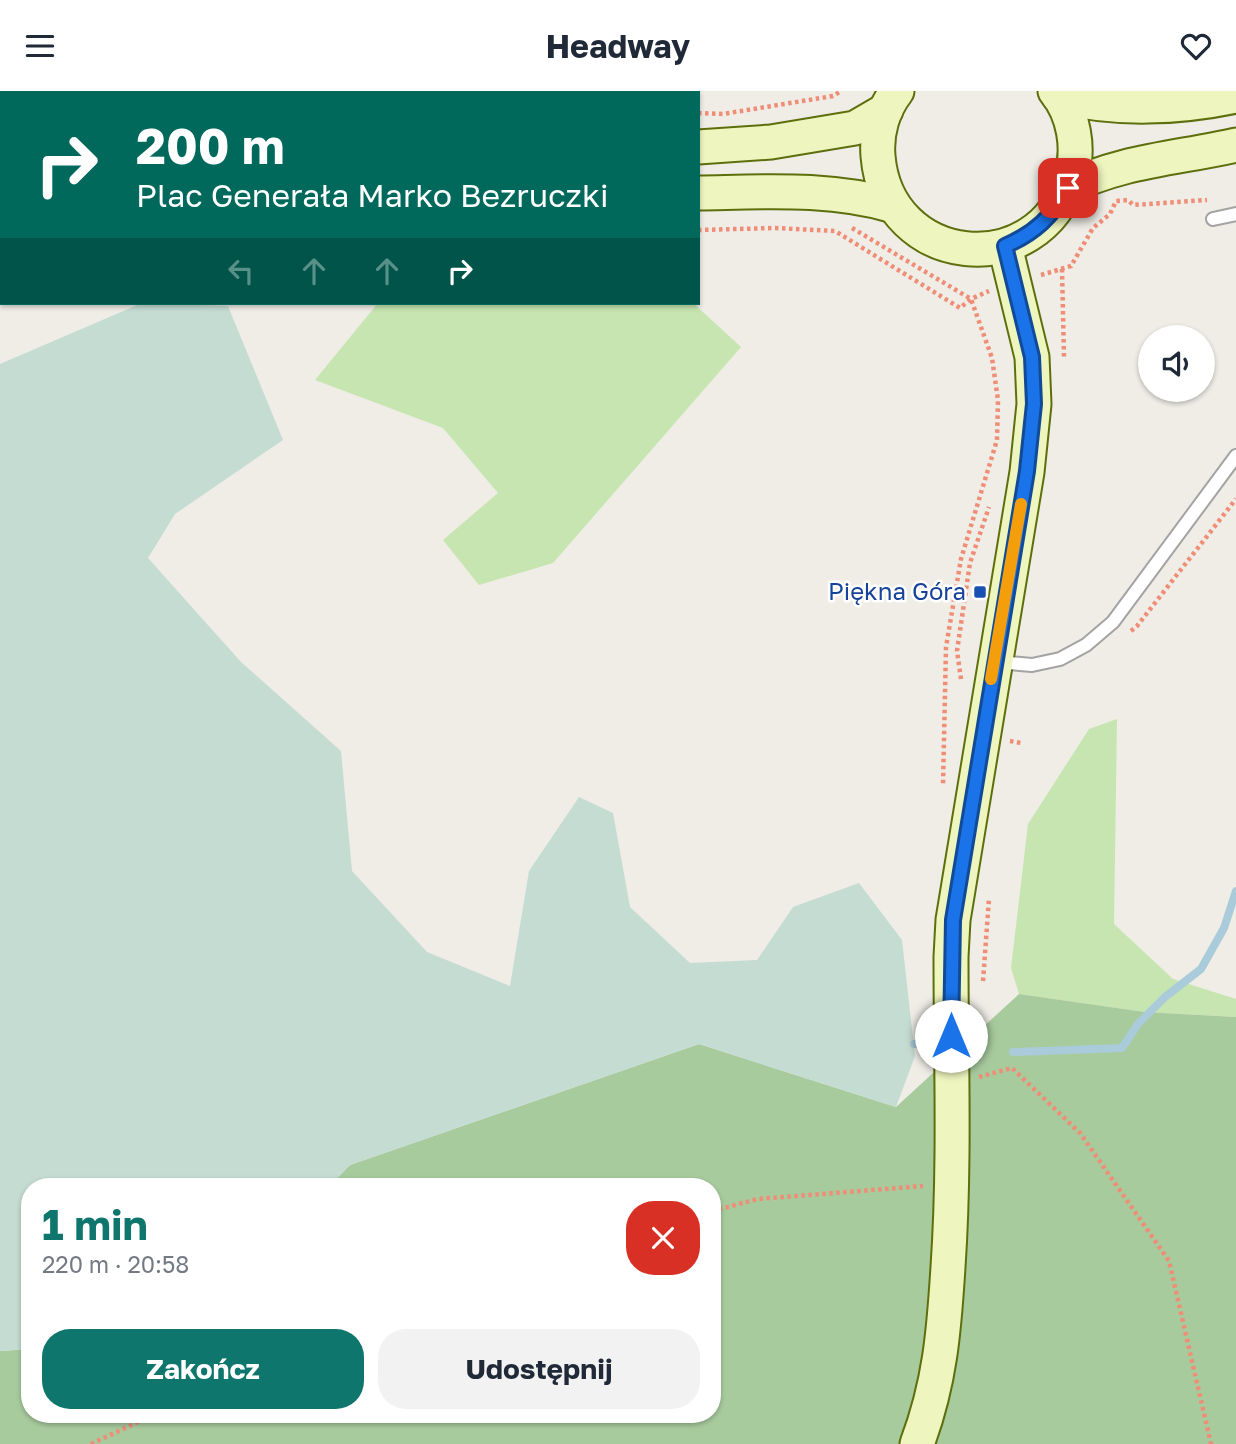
<!DOCTYPE html>
<html lang="pl">
<meta charset="utf-8">
<style>
body{margin:0;font-family:"Golos Text",sans-serif;background:#f2f2f3;color:#1f2937;height:100vh;display:flex;flex-direction:column;font-size:26px;white-space:nowrap}
*{box-sizing:border-box;margin:0}
p{font-size:23px;color:#747a83}
.icon{flex:none;width:38px;height:38px;fill:none;stroke:currentColor;stroke-width:2;stroke-linecap:round;stroke-linejoin:round}
.map{position:relative;flex:1;overflow:hidden}
.details{position:absolute;left:21px;top:1087px;width:700px;height:245px;display:flex;flex-direction:column;background:#fff;border-radius:28px;box-shadow:0 2px 5px #0004}
.details>*{flex:none}
.guide{position:absolute;left:0px;top:0px;width:700px;height:214px;box-shadow:0 2px 5px #0004;background:#00695c;color:#fff;overflow:hidden}
.controls{position:absolute;left:1138px;top:234px;display:grid;gap:14px}
.controls a{display:grid;place-items:center;width:77px;height:77px;border-radius:50%;background:#fff;box-shadow:0 2px 5px #0004;font-size:35px}
.pin{position:absolute;display:grid;place-items:center;width:60px;height:60px;color:#fff;margin:-30px;border-radius:14px;box-shadow:0 4px 10px #0006}
.me{position:absolute;width:77px;margin:-38px;rotate:0deg;stroke-linejoin:round;filter:drop-shadow(0 0 5px #0008)}
.turn{display:flex;align-items:center;gap:24px;height:147px;padding:0 21px;font-size:32px}
.turn .icon{width:91px;height:91px;stroke-width:2.5}
.turn b{display:block;font-size:49px;line-height:60px}
.lanes{display:flex;align-items:center;height:66px;padding:0 21px;background:#0003;justify-content:center;gap:35px;direction:ltr}
.lanes .off{opacity:.35}
.round{display:grid;place-items:center;flex:none;width:74px;height:74px;border-radius:28px;background:#f2f2f3}
.head{display:flex;align-items:center;justify-content:space-between;height:119px;padding:0 21px}
h1{font-size:42px;font-weight:700;line-height:52px;color:#0f766e}
.button{display:flex;gap:14px;margin-top:auto;padding:14px 21px}
.button a{flex:1;height:80px;border-radius:28px;background:#0f766e;color:#fff;font-size:28px;font-weight:700;line-height:80px;text-align:center}
.button a+a{background:#f2f2f3;color:#1f2937}
header{display:flex;justify-content:space-between;align-items:center;height:91px;padding:0 21px;background:#fff;font-size:32px;font-weight:700}
.map>svg:first-child{display:block}
</style>
<header><svg class="icon" aria-label="menu" viewBox="0 0 24 24"><path d="M4 6h16M4 12h16M4 18h16"/></svg>Headway<svg class="icon" aria-label="heart" viewBox="0 0 24 24"><path d="M12 20l-8-8c-3-5 5-10 8-4 3-6 11-1 8 4z"/></svg></header>
<div class="map">
<svg width="1236" height="1353" viewBox="0 0 1236 1353">
<rect width="100%" height="100%" fill="#efede6"/>
<g fill="#c6e5b0">
<polygon points="378,212 693,212 741,256 553,472 479,494 443,449 498,402 443,337 315,289"/>
<polygon points="1117,628 1114,833 1173,888 1236,908 1236,926 1145,921 1019,903 1011,877 1028,733 1089,638"/>
</g>
<polygon fill="#a8cb9e" points="1019,903 1145,921 1236,926 1236,1353 0,1353 0,1260 30,1258 30,1323 712,1323 712,1096 329,1095 350,1074 699,953 896,1016"/>
<polygon fill="#c5dcd3" points="142,212 228,215 283,349 175,423 148,467 241,571 341,660 352,780 427,861 510,895 529,780 579,706 613,722 630,816 690,872 757,869 793,816 859,792 902,849 915,965 896,1016 699,953 350,1074 329,1095 30,1096 30,1258 0,1260 0,273"/>
<g fill="none" stroke-linecap="round" stroke-linejoin="round">
<g stroke="#aacbd9" stroke-width="8">
<polyline points="914,953 923,953"/>
<polyline points="1013,961 1122,957 1138,933 1165,906 1201,878 1224,837 1236,800"/>
</g>
<defs>
<g id="lane">
<polyline points="1213,128 1236,123"/>
<polyline points="997,571 1032,574 1060,568 1086,554 1113,531 1236,365"/>
</g>
<g id="secondary">
<polyline points="5,0 11,2"/>
<polyline points="168,0 176,2"/>
<path d="M 897,0 C 883,18 876,42 878,65 C 887,177 1039,193 1071,86 C 1080,58 1074,23 1055,0"/>
<path d="M 1059,5 C 1114,20 1181,17 1236,5"/>
<polyline points="698,56 771,51 855,37 886,19"/>
<path d="M 1068,97 C 1119,70 1180,67 1236,54"/>
<path d="M 698,102 C 763,101 831,96 894,115"/>
<path d="M 917,1353 C 940,1292 944,1240 948,1176 C 955,1073 951,969 951,866 L 953,829 L 1027,381 L 1034,313 L 1032,266 L 1005,155"/>
</g>
</defs>
<use href="#lane" stroke="#a3a3a3" stroke-width="16"/>
<use href="#secondary" stroke="#5d6f0d" stroke-width="37"/>
<g stroke="#ef8d77" stroke-width="4.5" stroke-dasharray="3.5 3.5" stroke-linecap="butt">
<polyline points="321,0 335,2"/>
<polyline points="698,22 723,23 833,5 841,0"/>
<polyline points="0,40 2,40"/>
<polyline points="852,137 971,208 992,267 998,309 997,349 961,468 946,556 943,694"/>
<polyline points="698,139 775,137 835,140 960,217 971,208 989,200"/>
<polyline points="1062,178 1064,267"/>
<polyline points="1041,184 1071,175 1093,137 1110,123 1116,110 1128,109 1133,114 1207,109"/>
<polyline points="1131,540 1137,535 1236,408"/>
<polyline points="961,588 957,560 970,472 989,416"/>
<polyline points="1010,650 1021,652"/>
<polyline points="983,890 989,808"/>
<polyline points="979,986 1012,977 1080,1042 1169,1170 1211,1353"/>
<polyline points="712,1120 758,1108 923,1095"/>
<polyline points="91,1353 155,1323"/>
</g>
<use href="#lane" stroke="#fff" stroke-width="12"/>
<use href="#secondary" stroke="#eef5bf" stroke-width="33"/>
</g>
<g fill="none" stroke-linecap="round" stroke-linejoin="round">
<defs>
<path id="route" d="M 951,945 L 953,829 L 1027,380 L 1034,313 L 1032,266 L 1005,155 C 1035,142 1053,125 1068,97"/>
</defs>
<use href="#route" stroke="#114b97" stroke-width="18"/>
<use href="#route" stroke="#1a73e8" stroke-width="12"/>
<polyline stroke="#f59e0b" stroke-width="12" points="991,588 1021,413"/>
</g>
<rect fill="#1a4fb4" stroke="#fff" stroke-width="2.5" x="973" y="494" width="14" height="14" rx="3.5"/>
<g text-anchor="middle" stroke-width="5" stroke-linejoin="round" paint-order="stroke">
<g font-size="24" fill="#164399" stroke="#fff" text-anchor="end">
<text x="966" y="509">Piękna Góra</text>
</g>
</g>
</svg>
<div class="controls">
<a><svg class="icon" aria-label="sound" viewBox="0 0 24 24"><path d="M4 9h4l5-4v14l-5-4H4zM17 9q2 3 0 6"/></svg></a>
</div>
<div class="pin" style="left:1068px;top:97px;background:#d93025"><svg class="icon" aria-label="arrive" viewBox="0 0 24 24"><path d="M6 21V4h12l-3 4 3 4H6"/></svg></div>
<svg class="me" style="left:951px;top:945px" viewBox="-20 -20 40 40"><circle r="19" fill="#fff"/><path d="M0-13L10 11 0 6-10 11z" fill="#1a73e8"/></svg>
<div class="guide">
<div class="turn"><svg class="icon" aria-label="right" viewBox="0 0 24 24"><path d="M7 20v-9h11M14 6l5 5-5 5"/></svg><div><b>200 m</b>Plac Generała Marko Bezruczki</div></div>
<div class="lanes"><svg class="icon off" aria-label="left" viewBox="0 0 24 24"><path d="M17 20v-9H6M10 6l-5 5 5 5"/></svg><svg class="icon off" aria-label="ahead" viewBox="0 0 24 24"><path d="M12 20V5M6 11l6-6 6 6"/></svg><svg class="icon off" aria-label="ahead" viewBox="0 0 24 24"><path d="M12 20V5M6 11l6-6 6 6"/></svg><svg class="icon" aria-label="right" viewBox="0 0 24 24"><path d="M7 20v-9h11M14 6l5 5-5 5"/></svg></div>
</div>
<section class="details">
<div class="head"><div><h1>1 min</h1><p>220 m · 20:58</p></div><a class="round" style="background:#d93025;color:#fff"><svg class="icon" aria-label="close" viewBox="0 0 24 24"><path d="M6 6l12 12M18 6L6 18"/></svg></a></div>
<div class="button"><a>Zakończ</a><a>Udostępnij</a></div>
</section>
</div>
